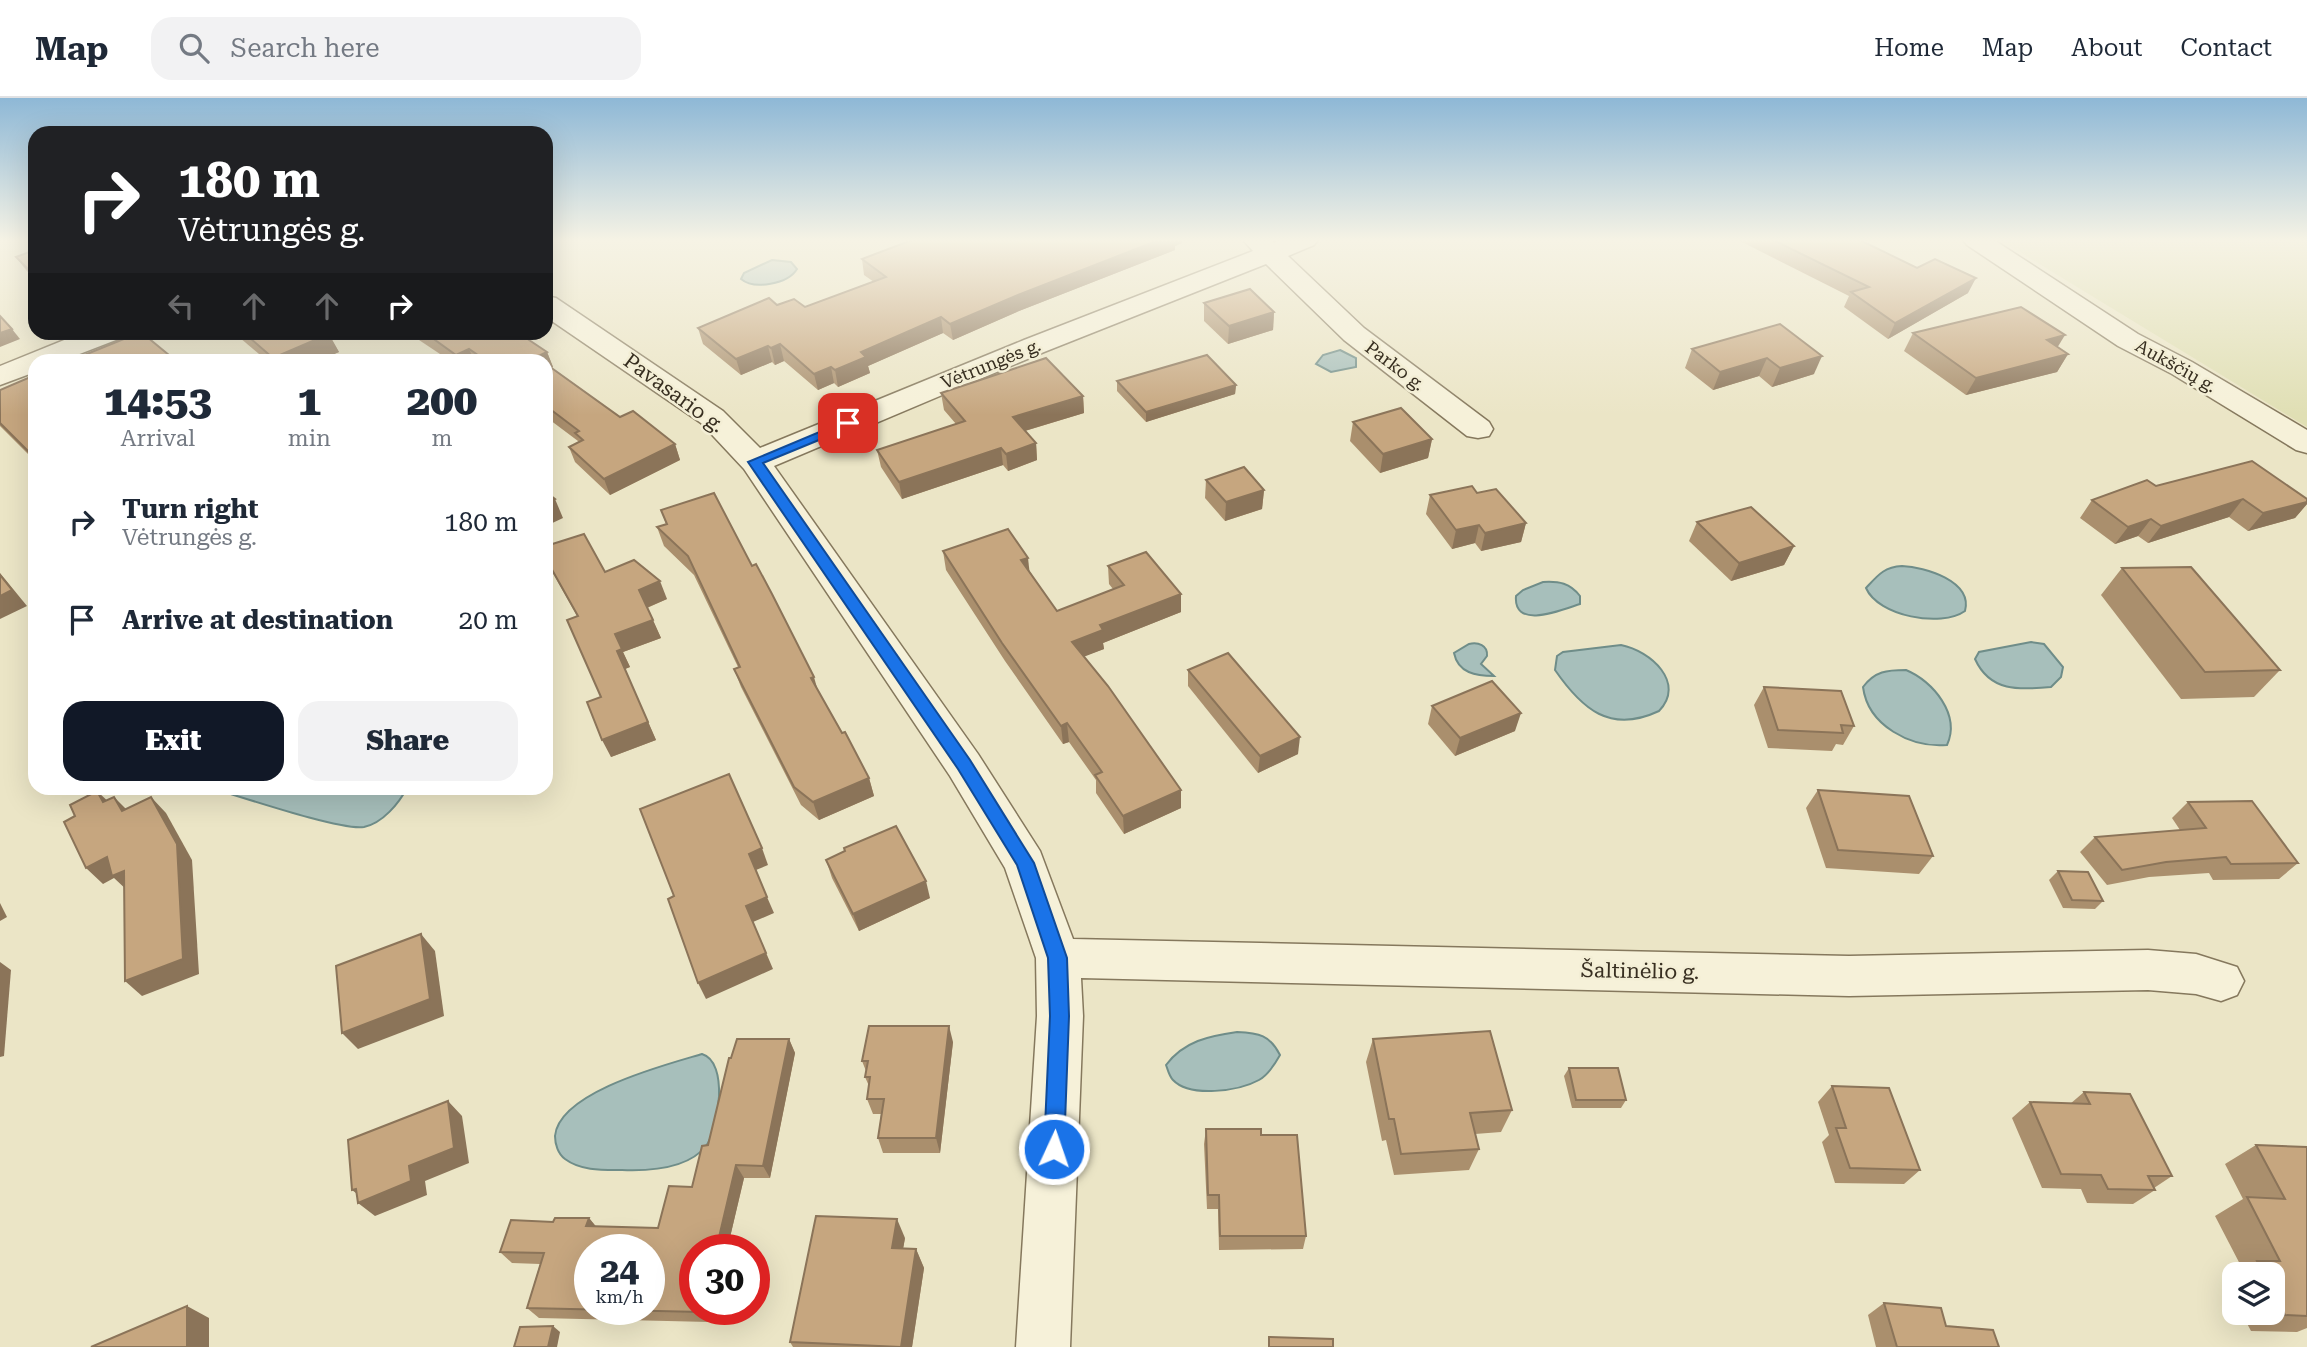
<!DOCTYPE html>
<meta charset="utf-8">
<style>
body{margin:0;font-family:"Roboto Serif",serif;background:#f2f2f3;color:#1f2937;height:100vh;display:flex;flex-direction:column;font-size:26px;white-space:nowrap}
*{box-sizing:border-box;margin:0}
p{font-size:23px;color:#747a83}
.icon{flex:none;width:38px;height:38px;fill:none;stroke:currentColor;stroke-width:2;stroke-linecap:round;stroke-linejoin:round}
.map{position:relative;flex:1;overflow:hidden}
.side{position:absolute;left:28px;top:256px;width:525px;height:441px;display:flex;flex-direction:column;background:#fff;border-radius:21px;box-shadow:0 7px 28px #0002}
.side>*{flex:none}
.guide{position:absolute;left:28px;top:28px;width:525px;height:214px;border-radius:21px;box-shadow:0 7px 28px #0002;background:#202124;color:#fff;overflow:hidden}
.buttons{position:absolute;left:2222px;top:1164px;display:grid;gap:14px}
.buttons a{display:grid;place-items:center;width:63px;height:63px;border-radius:14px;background:#fff;box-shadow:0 7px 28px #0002;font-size:35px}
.speed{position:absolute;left:574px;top:1136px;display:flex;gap:14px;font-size:35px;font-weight:700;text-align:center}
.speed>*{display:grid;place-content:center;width:91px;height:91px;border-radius:50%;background:#fff;box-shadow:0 7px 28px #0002;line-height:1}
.speed small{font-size:18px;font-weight:400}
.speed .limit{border:10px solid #d22;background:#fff;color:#111}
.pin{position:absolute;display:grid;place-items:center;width:60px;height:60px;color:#fff;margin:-30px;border-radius:14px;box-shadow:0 4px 10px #0006}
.me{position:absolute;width:77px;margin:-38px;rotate:3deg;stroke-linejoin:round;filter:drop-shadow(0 0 5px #0008)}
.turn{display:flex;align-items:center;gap:24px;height:147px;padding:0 35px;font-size:32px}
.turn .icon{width:91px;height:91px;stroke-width:2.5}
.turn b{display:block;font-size:49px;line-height:60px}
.lanes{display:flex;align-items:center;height:66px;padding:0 35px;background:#0003;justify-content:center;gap:35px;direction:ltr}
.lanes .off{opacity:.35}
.eta{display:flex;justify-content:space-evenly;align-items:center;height:119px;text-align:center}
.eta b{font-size:42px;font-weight:800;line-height:49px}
.primary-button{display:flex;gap:14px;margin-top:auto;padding:14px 35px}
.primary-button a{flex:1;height:80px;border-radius:21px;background:#111827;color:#fff;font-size:28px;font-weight:800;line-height:80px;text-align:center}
.primary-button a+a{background:#f2f2f3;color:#1f2937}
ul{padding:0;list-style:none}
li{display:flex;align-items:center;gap:21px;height:98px;padding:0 35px}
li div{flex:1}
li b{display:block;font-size:26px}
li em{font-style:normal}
header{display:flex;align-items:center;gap:42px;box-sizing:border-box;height:98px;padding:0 35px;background:#fff;border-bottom:2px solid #e0e1e3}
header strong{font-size:33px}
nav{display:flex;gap:38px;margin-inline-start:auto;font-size:24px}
.search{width:490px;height:63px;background:#f2f2f3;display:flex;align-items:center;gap:18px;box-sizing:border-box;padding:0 24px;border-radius:21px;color:#747a83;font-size:26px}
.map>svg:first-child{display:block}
</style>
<header>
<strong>Map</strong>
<div class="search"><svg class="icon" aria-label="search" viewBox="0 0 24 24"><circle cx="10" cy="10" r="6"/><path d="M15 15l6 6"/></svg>Search here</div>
<nav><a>Home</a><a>Map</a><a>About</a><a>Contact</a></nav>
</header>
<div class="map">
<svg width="2307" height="1249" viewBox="0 0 2307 1249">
<rect width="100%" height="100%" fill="#ebe5c6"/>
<polygon fill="#e0dfb4" points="2000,142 2307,142 2307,329"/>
<g fill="#a7bfbb" stroke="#6f8d89" stroke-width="2">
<path d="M 772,162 L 791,164 L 797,171 C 788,186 754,192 741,181 L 744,175 Z"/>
<polygon points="1340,252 1356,260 1356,269 1331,274 1316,266 1323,257"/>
<path d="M 1902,468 C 1925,469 1973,483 1965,513 C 1941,530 1878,518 1866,490 C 1878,477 1884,469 1902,468 Z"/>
<path d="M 1543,484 C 1559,483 1570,485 1580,498 L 1580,506 C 1564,511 1513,533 1516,498 L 1523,492 Z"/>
<path d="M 2031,544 L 2044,546 L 2063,569 L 2061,579 L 2051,589 C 2019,592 1990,594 1975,561 L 1979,554 Z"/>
<path d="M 1469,546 C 1478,544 1488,547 1487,558 L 1481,566 L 1494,578 C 1476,578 1458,575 1454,555 Z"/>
<path d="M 1621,547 C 1651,553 1686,585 1659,613 C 1610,636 1582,611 1555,572 L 1557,558 L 1563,554 Z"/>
<path d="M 1906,572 C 1933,583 1961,617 1947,647 C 1911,650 1868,628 1863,589 C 1875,573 1887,572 1906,572 Z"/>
<path d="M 211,690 L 407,690 C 399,705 383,725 364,729 C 341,733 239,698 211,690 Z"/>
<path d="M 1237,934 C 1259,935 1270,937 1280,957 C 1275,966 1268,977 1259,982 C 1239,993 1190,1000 1173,982 C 1169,978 1168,972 1166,967 C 1184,943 1209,938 1237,934 Z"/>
<path d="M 702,956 C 729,964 719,1030 706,1048 C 688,1071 648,1073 622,1072 C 603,1072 581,1073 565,1061 C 558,1056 555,1046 555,1038 C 559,994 665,967 702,956 Z"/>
</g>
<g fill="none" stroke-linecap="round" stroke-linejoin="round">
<defs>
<g id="minor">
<polygon points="1243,142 1271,142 1274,145 1281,142 1318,142 1314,147 1288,158 1364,230 1489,324 1493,331 1489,338 1478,340 1467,338 1344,242 1266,166 1044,254 774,368 978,656 1040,753 1073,841 1849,858 2148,852 2196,856 2237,869 2244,883 2237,897 2221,903 2196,896 2148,892 1849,898 1081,880 1083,918 1070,1249 1016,1249 1037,918 1036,860 1005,770 950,678 744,371 701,325 546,219 546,198 556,200 723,313 760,350 1024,242 1253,153"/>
<polygon points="1963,142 1994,142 2138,236 2192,264 2307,332 2307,355 2296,352 2172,276 2118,248 1967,147"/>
<polygon points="84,234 125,234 121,240 64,262 35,262 35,274 0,287 0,268"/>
</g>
</defs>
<use href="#minor" stroke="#85785d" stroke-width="3"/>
<use href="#minor" fill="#f6f1d9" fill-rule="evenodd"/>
</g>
<g fill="#aa8f6d">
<polygon points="1738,142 1860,142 1968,195 1888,241 1844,209 1849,198"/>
<polygon points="1182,145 1175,148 1175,152 1019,213 953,242 943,235 868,268 870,275 838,289 834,285 818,292 784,263 775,267 772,264 741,277 703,246 698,230 777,207 805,209 874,184 864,177 862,161"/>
<polygon points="35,152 35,182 26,172 16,159"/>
<polygon points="1204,205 1274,214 1273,232 1228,246 1204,223"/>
<polygon points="1780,226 1814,276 1772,289 1759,278 1713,292 1685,270 1692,251"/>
<polygon points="233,234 327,234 339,254 320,262 266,262"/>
<polygon points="416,234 517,234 547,254 553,269 552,270 620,319 675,346 680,362 610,397 575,364 569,349 579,344 578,343 546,319 546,262 449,262 419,242"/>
<polygon points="1913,235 2058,249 2068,256 2057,274 1966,297 1904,253"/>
<polygon points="35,277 35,363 0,328 0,292"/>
<polygon points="1117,283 1236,287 1235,296 1146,324 1117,293"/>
<polygon points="941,295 1083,298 1084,315 1025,333 1036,345 1037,362 1008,373 1003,367 902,401 881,369 877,352 956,326 944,312"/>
<polygon points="1353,324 1432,341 1428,360 1380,375 1350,343"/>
<polygon points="1206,382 1264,392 1262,411 1225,423 1205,400"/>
<polygon points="2156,388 2307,401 2307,406 2295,420 2248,433 2229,419 2148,445 2138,438 2115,446 2080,420 2092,402"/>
<polygon points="1477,395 1526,425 1521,444 1481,453 1475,445 1452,451 1426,416 1430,397"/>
<polygon points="661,412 818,593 869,680 874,698 819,722 801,707 741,589 734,571 738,569 694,477 664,448 657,429 666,426"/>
<polygon points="1697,424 1794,448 1784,467 1731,483 1689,443"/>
<polygon points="546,448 667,501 647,510 661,540 623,554 630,569 625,571 656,642 611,659 601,599 577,518 546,463"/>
<polygon points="943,453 1030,474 1057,513 1113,491 1109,486 1108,468 1181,514 1103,545 1104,551 1084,558 1181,710 1124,736 1096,695 1096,682 1069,644 1063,646 1005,563 946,472"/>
<polygon points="2122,470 2280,572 2254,599 2181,601 2101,497"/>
<polygon points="1188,572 1298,656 1258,675 1188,588"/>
<polygon points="1764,589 1854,628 1843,647 1836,646 1832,653 1768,650 1754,607"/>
<polygon points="1432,608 1515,633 1455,658 1428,626"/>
<polygon points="1818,692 1933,758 1919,776 1826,770 1806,710"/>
<polygon points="2188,704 2298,765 2279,781 2213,782 2209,775 2149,779 2107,787 2080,754 2095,739 2180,732 2172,720"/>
<polygon points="845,753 930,800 859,833 832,780 826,762"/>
<polygon points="2058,773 2103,803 2095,811 2063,810 2049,782"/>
<polygon points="789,941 795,955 770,1080 744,1080 727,1152 695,1152 713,1211 710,1224 539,1220 527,1210 540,1166 512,1165 500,1154 589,1120 596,1129 658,1130 692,1089 708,1047 731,960"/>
<polygon points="1373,941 1512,1012 1501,1034 1475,1036 1479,1051 1469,1072 1394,1077 1386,1042 1382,1043 1366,964"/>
<polygon points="953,944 940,1055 883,1055 878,1040 881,1016 873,1016 867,1001 869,988 865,979 866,973 862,963"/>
<polygon points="1569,970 1626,1002 1621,1010 1572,1010 1564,978"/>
<polygon points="1832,988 1920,1072 1904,1086 1835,1085 1822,1044 1829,1037 1818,1004"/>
<polygon points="2084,994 2172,1078 2154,1090 2155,1092 2133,1106 2087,1105 2081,1091 2042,1090 2012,1020 2030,1004 2070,1006"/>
<polygon points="1206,1031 1261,1037 1306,1138 1303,1151 1219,1152 1218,1111 1207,1111 1204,1046"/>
<polygon points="2256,1047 2307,1049 2307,1230 2297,1234 2251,1233 2241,1214 2273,1214 2273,1176 2235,1176 2235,1201 2224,1180 2242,1170 2215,1118 2243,1101 2225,1066"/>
<polygon points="905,1140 903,1150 916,1151 924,1170 912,1249 793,1249 790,1244"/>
<polygon points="1884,1205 1946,1228 1999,1249 1876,1249 1868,1217"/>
</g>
<g fill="#8b7459">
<polygon points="1159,142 1182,142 1182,145 1175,148 1175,152 1019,213 953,242 950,226 1018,197"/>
<polygon points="1976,180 1968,195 1888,241 1895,225"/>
<polygon points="1274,214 1273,232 1228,246 1229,228"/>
<polygon points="941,219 943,235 868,268 870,275 838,289 835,272 861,254"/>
<polygon points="12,231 20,241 0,249 0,235"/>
<polygon points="329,236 339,254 320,262 275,262 273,260"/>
<polygon points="2065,237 2054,255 2047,242"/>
<polygon points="780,246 784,263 775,267 771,250"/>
<polygon points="768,248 772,264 741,277 736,261"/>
<polygon points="469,251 474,262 459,262 456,257"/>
<polygon points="547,254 553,269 546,272 546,262 538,262 536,259"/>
<polygon points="2068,256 2057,274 1966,297 1976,280"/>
<polygon points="1822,258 1814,276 1772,289 1780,270"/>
<polygon points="1767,260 1759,278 1713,292 1720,274"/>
<polygon points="831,269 834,285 818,292 814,276"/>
<polygon points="1236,287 1235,296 1146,324 1146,314"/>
<polygon points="1083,298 1084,315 1014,336 1013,319"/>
<polygon points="1432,341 1428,360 1380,375 1383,356"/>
<polygon points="1036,345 1037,362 1008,373 1006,356"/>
<polygon points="675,346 680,362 610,397 604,381"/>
<polygon points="1001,350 1003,367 902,401 899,384"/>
<polygon points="35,352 35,362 29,354"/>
<polygon points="1264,392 1262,411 1225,423 1226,404"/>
<polygon points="555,401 563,420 546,428 546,405"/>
<polygon points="2243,401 2229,419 2148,445 2161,428"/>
<polygon points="2307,404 2307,406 2295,420 2248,433 2263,415"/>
<polygon points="2151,421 2138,438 2115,446 2128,429"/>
<polygon points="1526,425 1521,444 1481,453 1485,435"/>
<polygon points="1479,427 1475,445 1452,451 1456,432"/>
<polygon points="1794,448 1784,467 1731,483 1739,465"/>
<polygon points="1028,460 1030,478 1021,462"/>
<polygon points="0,475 27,508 0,521"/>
<polygon points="660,483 667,501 646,510 639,492"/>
<polygon points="1181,496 1181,514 1103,545 1104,551 1073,563 1072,544 1100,527"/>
<polygon points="653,522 661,540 623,554 630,569 625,571 656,642 611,659 602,642 617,553 615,536"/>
<polygon points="814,579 819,597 811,580"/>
<polygon points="1521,615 1515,633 1455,658 1460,640"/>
<polygon points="1067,625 1069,644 1063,646 1061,628"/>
<polygon points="1300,639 1298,656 1258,675 1260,658"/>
<polygon points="869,680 874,698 819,722 813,704"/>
<polygon points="1181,692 1181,710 1124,736 1123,718"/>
<polygon points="97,693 114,709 103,704"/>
<polygon points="114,699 130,715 122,713"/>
<polygon points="151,699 166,715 192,762 199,876 142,898 125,883"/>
<polygon points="762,750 768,767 756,772 749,756"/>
<polygon points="107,759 124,773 129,794 114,780 103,786 86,770"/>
<polygon points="926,783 930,800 859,833 853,816"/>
<polygon points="767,799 774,815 753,824 773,871 706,901 698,885 746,808"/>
<polygon points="0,805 7,819 0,823"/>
<polygon points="421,836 435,853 444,918 358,951 342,935"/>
<polygon points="0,864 11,872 4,958 0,959"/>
<polygon points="949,928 953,944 940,1055 936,1040"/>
<polygon points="789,941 795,955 770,1080 763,1068"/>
<polygon points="448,1003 462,1018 469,1065 425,1083 427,1097 375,1118 358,1105 365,1102 352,1092 409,1068"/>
<polygon points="736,1067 744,1080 727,1152 716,1152"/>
<polygon points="589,1120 599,1132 586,1128"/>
<polygon points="897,1121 905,1140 900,1169 892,1150"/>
<polygon points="916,1151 924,1170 912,1249 901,1249"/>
<polygon points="187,1208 209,1220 209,1249 187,1249"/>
<polygon points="702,1211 713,1211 710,1224 701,1214"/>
<polygon points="553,1228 560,1234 557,1249 548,1249"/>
</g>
<g fill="#c6a67f" stroke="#8b7459" stroke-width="2" fill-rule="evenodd">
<polygon points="912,142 1159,142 1018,197 950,226 941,219 861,254 866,259 835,272 831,269 814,276 780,246 771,250 768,248 736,261 698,230 769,200 777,207 794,201 805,209 886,179 862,161"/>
<polygon points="1773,142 1860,142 1917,170 1935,161 1976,180 1895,225 1851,194 1869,189"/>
<polygon points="35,152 35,178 16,159"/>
<polygon points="1250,191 1274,214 1229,228 1204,205"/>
<polygon points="2021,209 2065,237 2047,242 2068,256 1976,280 1913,235"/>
<polygon points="0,218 12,231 0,235"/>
<polygon points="1780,226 1822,258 1780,270 1767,260 1720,274 1692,251"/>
<polygon points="141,234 175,262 72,262"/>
<polygon points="243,234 327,234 329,236 273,260"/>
<polygon points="424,234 517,234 547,254 536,259 541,262 485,262 469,251 456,257"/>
<polygon points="1207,257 1236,287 1146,314 1117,283"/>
<polygon points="1046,260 1083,298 1013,319 1036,345 1006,356 1001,350 899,384 877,352 965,323 941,295"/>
<polygon points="546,266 620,319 633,313 675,346 604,381 569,349 583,342 575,335 579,333 546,308"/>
<polygon points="35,277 35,352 29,354 0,325 0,292"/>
<polygon points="1401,310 1432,341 1383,356 1353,324"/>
<polygon points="2252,363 2307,401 2307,404 2263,415 2243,401 2161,428 2151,421 2128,429 2092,402 2147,382 2156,388"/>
<polygon points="1244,369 1264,392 1226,404 1206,382"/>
<polygon points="1472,388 1477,395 1496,391 1526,425 1485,435 1479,427 1456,432 1430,397"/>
<polygon points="546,394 555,401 546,405"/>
<polygon points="714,395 752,468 756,466 772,496 814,579 811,580 842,635 845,634 869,680 813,704 794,689 734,571 740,569 688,458 657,429 667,426 661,412"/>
<polygon points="1751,409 1794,448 1739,465 1697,424"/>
<polygon points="1008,431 1028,460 1021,462 1057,513 1124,487 1108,468 1146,454 1181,496 1100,527 1103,532 1072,544 1108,588 1181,692 1123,718 1095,677 1102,674 1067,625 1061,628 1002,545 943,453"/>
<polygon points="584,436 605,474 634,462 660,483 639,492 653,522 615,536 622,551 617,553 648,624 602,642 587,604 601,599 567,522 578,518 546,461 546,448"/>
<polygon points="2191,469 2280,572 2205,574 2122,470"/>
<polygon points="0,477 12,492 0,498"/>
<polygon points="1228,555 1300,639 1260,658 1188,572"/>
<polygon points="1492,583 1521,615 1460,640 1432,608"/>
<polygon points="1764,589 1841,593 1854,628 1841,627 1843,635 1778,632"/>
<polygon points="729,676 762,750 749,756 767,799 746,808 766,855 698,885 668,801 674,798 640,711"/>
<polygon points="1818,692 1909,698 1933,758 1838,752"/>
<polygon points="97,693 103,704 114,699 122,713 151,699 177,746 183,861 125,883 124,773 112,778 107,759 86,770 64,724 75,718 70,707"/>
<polygon points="2252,703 2298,765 2231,766 2226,759 2166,764 2122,772 2095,739 2206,730 2188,704"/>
<polygon points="896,728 926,783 853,816 826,762 845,753 844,750"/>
<polygon points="2058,773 2088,774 2103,803 2072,802"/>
<polygon points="421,836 430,901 342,935 336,868"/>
<polygon points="869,928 949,928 936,1040 878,1040 884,1001 867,1001 870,979 865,979 868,963 862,963"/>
<polygon points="1490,933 1512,1012 1470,1015 1479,1051 1401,1056 1394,1021 1389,1021 1373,941"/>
<path d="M 737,941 L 789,941 L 763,1068 L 736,1067 L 716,1152 L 695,1152 L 695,1211 L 702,1211 L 701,1214 L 527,1210 L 544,1155 L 500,1154 L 511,1122 L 553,1124 L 555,1120 L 589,1120 L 586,1128 L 658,1130 L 669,1088 L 692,1089 L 702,1048 L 708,1047 L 729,960 L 731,960 ZM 590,1152 L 649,1152 L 649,1211 L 590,1211 Z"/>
<polygon points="1569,970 1618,970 1626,1002 1576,1002"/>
<polygon points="1832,988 1889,990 1920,1072 1850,1070 1836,1030 1846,1030"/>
<polygon points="2084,994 2130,996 2172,1078 2148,1078 2155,1092 2108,1091 2101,1077 2061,1076 2030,1004 2090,1006"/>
<polygon points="448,1003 454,1050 409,1068 411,1083 358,1105 356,1091 352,1092 348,1042"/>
<polygon points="1206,1031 1261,1031 1261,1037 1297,1037 1306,1138 1220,1138 1219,1097 1208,1097"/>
<polygon points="2256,1047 2307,1049 2307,1218 2285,1217 2273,1194 2273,1176 2264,1176 2257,1163 2280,1163 2247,1099 2285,1101"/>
<polygon points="816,1118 897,1121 892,1150 916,1151 901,1249 790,1244"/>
<polygon points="1884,1205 1941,1210 1946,1228 1993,1232 1999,1249 1897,1249"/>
<polygon points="187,1208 187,1249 91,1249"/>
<polygon points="553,1228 548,1249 514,1249 520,1229"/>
<polygon points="1269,1239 1333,1241 1333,1249 1269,1249"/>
</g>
<linearGradient id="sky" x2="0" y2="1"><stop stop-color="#8eb8d6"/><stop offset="0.45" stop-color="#f6f3e5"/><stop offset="1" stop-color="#f6f3e5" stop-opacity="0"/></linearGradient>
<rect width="2307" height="317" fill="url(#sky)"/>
<polygon fill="#1a73e8" stroke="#114b97" stroke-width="2" points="848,322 853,323 853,328 763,365 970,662 1034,765 1067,860 1069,918 1064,1051 1061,1058 1054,1061 1047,1058 1044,1051 1050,918 1048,860 1017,767 958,671 748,364"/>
<g text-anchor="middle" stroke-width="5" stroke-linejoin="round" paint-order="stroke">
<g font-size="18" fill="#372e20" stroke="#f3eed5">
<text transform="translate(991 266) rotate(-22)" y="6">Vėtrungės g.</text>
<text transform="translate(1395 268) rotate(37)" y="6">Parko g.</text>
<text transform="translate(2176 268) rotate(29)" y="6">Aukščių g.</text>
</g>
<g font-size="21" fill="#372e20" stroke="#f3eed5">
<text transform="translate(674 295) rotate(36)" y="7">Pavasario g.</text>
<text transform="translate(1640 873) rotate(1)" y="7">Šaltinėlio g.</text>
</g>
</g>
</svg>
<div class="buttons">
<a><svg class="icon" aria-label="layers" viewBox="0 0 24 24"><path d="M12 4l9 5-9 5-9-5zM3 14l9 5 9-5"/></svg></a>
</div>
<div class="speed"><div>24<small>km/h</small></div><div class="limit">30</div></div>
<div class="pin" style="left:848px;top:325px;background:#d93025"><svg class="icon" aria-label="arrive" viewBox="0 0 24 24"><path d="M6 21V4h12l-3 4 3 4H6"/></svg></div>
<svg class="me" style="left:1054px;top:1051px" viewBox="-20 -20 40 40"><circle r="17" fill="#1a73e8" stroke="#fff" stroke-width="3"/><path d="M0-11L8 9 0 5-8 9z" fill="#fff"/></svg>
<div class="guide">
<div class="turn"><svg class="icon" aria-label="right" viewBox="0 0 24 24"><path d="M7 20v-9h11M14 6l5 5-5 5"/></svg><div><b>180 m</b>Vėtrungės g.</div></div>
<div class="lanes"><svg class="icon off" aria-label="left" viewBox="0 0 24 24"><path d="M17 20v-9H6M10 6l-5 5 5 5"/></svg><svg class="icon off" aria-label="ahead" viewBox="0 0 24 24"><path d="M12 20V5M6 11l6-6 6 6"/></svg><svg class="icon off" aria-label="ahead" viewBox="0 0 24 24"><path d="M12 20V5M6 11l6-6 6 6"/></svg><svg class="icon" aria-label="right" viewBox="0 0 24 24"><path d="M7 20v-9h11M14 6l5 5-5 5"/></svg></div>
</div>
<section class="side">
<div class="eta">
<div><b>14:53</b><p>Arrival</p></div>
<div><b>1</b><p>min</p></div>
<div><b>200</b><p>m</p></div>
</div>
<ul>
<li><svg class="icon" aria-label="right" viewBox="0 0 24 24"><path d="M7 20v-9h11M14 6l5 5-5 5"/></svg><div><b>Turn right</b><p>Vėtrungės g.</p></div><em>180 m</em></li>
<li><svg class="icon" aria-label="arrive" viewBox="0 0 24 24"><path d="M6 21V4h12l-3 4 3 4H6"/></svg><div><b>Arrive at destination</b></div><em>20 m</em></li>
</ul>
<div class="primary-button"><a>Exit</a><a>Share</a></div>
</section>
</div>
